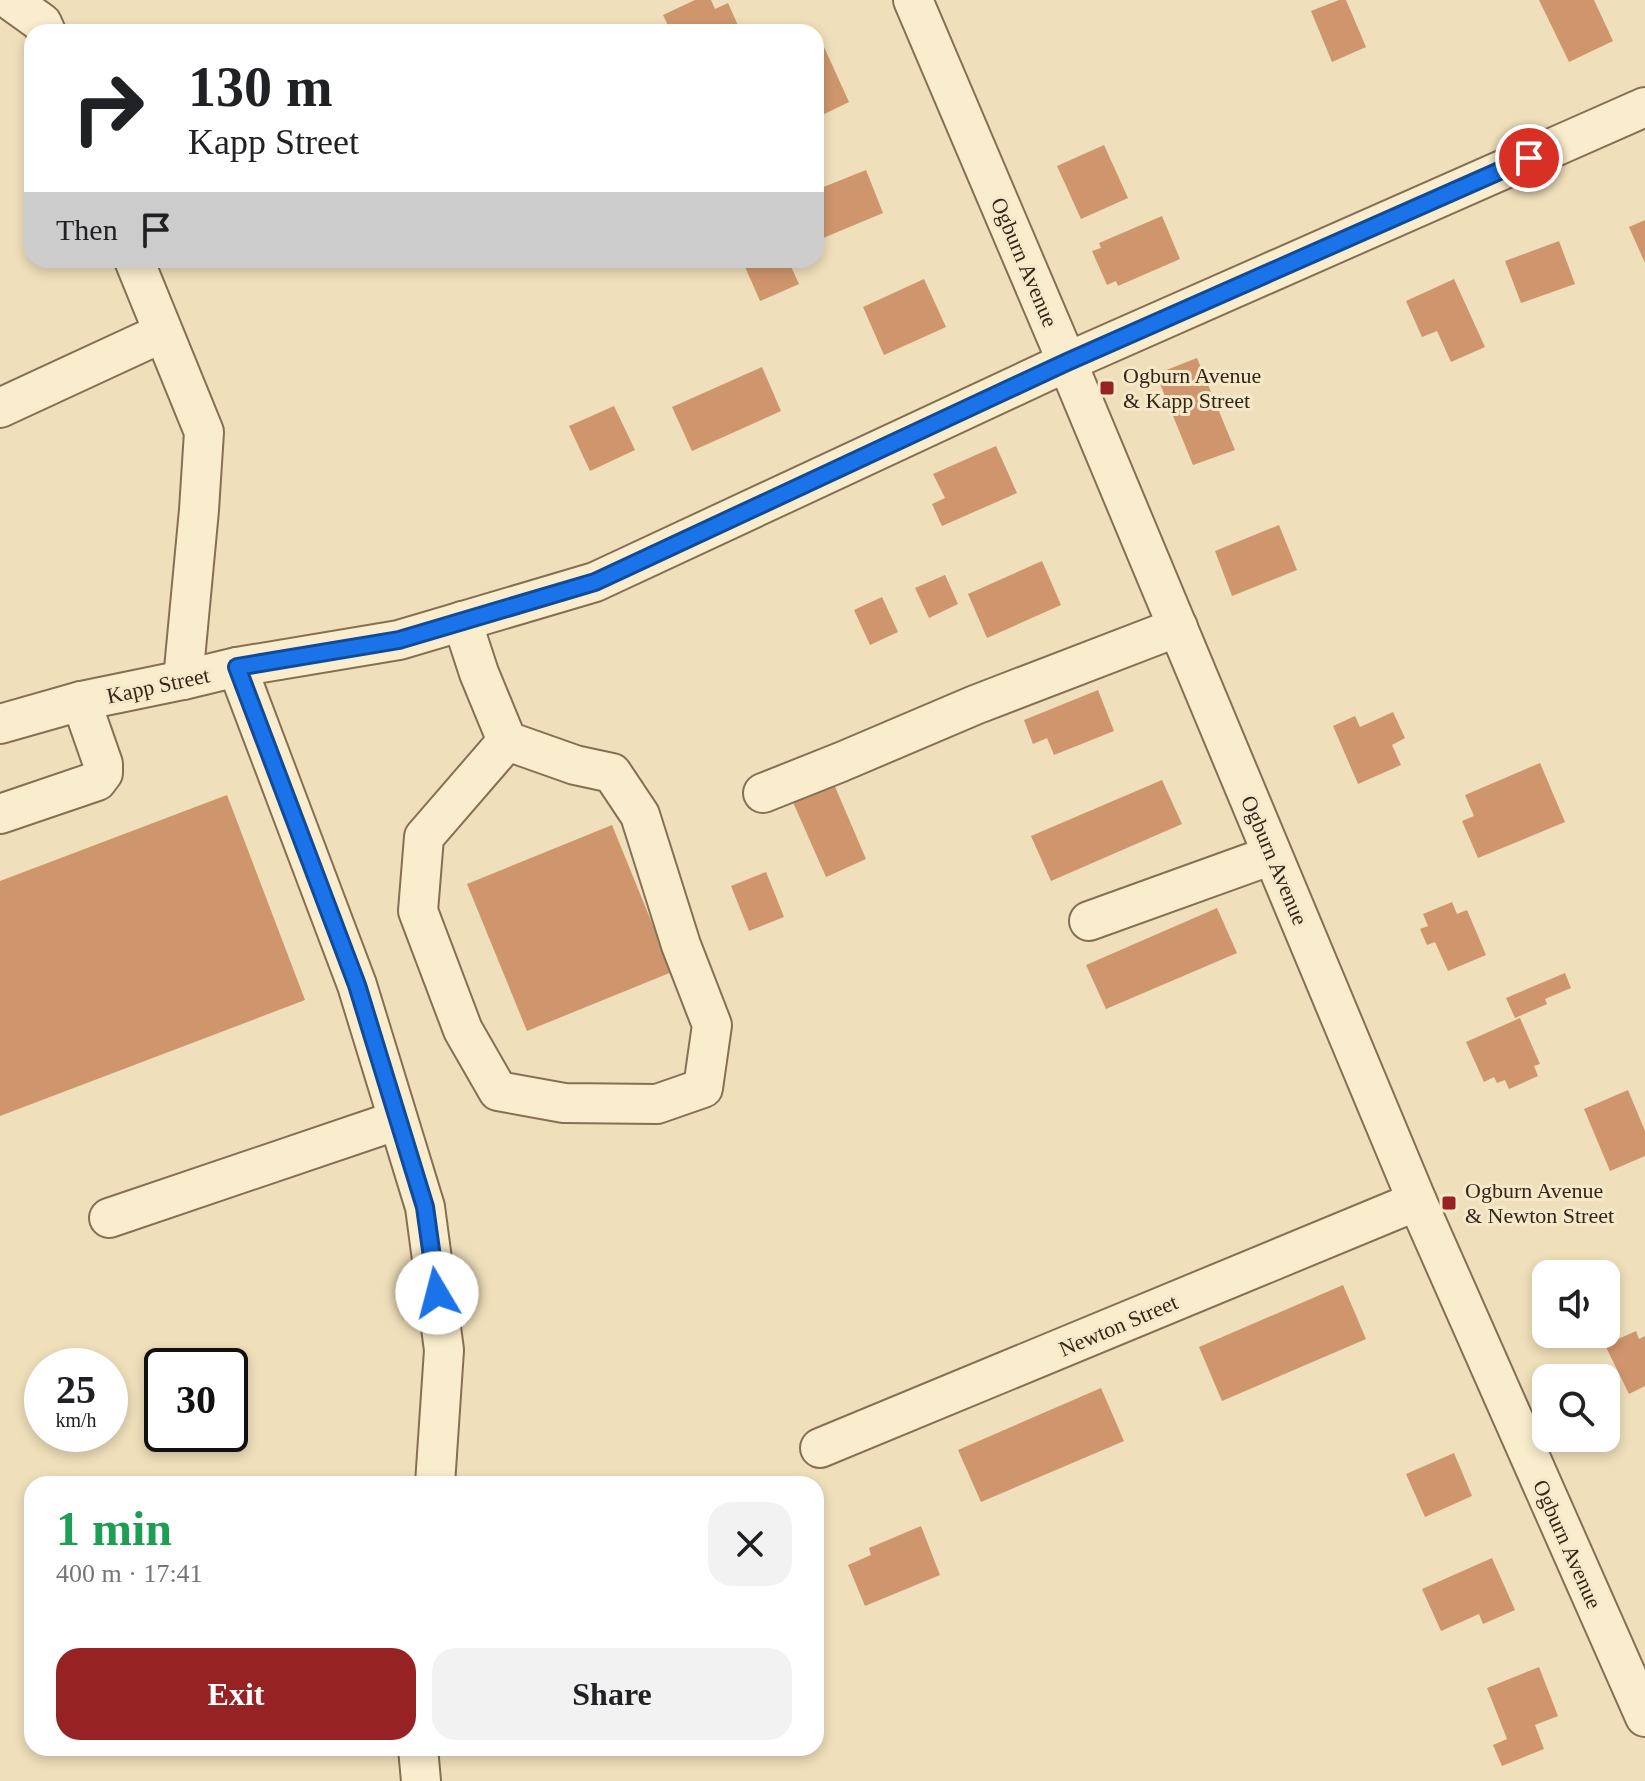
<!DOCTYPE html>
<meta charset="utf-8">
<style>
body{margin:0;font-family:"Times New Roman",serif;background:#f2f2f2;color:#202124;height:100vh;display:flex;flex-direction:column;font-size:30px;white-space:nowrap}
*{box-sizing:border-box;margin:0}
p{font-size:26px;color:#757577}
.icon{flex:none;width:44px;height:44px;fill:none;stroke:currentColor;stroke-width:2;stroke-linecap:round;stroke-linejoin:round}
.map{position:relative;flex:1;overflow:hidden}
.drawer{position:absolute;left:24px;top:1476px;width:800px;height:280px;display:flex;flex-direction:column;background:#fff;border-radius:24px;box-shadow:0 4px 12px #0003}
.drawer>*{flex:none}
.top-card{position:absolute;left:24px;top:24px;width:800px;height:244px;border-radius:24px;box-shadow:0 4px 12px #0003;background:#fff;color:#202124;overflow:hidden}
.controls{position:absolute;left:1532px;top:1260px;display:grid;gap:16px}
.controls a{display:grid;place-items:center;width:88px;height:88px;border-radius:16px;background:#fff;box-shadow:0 4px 12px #0003;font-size:40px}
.speed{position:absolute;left:24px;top:1348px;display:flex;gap:16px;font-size:40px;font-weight:700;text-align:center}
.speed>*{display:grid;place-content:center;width:104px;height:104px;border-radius:50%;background:#fff;box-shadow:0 4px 12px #0003;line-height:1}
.speed small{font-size:20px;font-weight:400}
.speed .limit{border:4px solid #111;border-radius:12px;background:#fff;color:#111}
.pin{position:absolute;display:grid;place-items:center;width:68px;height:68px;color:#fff;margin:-34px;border:4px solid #fff;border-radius:50%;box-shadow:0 2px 8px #0007}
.me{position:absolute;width:88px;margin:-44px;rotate:352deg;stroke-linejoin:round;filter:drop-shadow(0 0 6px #0008)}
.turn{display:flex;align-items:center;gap:28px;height:168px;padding:0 32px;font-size:36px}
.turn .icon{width:104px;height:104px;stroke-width:2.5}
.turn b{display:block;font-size:56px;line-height:68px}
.then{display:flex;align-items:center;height:76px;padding:0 32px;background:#0003;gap:16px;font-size:30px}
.round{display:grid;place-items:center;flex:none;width:84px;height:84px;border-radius:24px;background:#f2f2f2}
.summary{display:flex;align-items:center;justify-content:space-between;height:136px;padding:0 32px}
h1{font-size:48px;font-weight:700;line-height:60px;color:#1e9e55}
.action{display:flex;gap:16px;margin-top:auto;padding:16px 32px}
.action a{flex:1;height:92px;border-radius:24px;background:#972223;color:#fff;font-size:32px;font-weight:700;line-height:92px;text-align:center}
.action a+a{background:#f2f2f2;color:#202124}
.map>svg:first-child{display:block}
</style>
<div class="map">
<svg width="1645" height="1781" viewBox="0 0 1645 1781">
<rect width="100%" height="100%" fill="#efdfba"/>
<g fill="#cf966e">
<polygon points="695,0 711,0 715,9 728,3 741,32 671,32 663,15"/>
<polygon points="1339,0 1346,0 1366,47 1332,62 1311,11"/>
<polygon points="1539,0 1594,0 1613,41 1569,62"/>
<polygon points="824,47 849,102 816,118 816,51"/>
<polygon points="1104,145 1128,198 1081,219 1057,166"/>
<polygon points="866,170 883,213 816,241 816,190"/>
<polygon points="1162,216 1180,259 1118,286 1116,281 1107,285 1092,251 1101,248 1099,243"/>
<polygon points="1645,220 1645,263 1629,227"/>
<polygon points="1559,241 1575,284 1521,303 1505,261"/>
<polygon points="742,260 788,260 799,284 760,301"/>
<polygon points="924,279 946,327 884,355 863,307"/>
<polygon points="1454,279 1485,347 1451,362 1437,331 1422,337 1406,301"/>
<polygon points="1197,358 1235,450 1193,465 1156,374"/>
<polygon points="762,367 781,411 692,451 672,407"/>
<polygon points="614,406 635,450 590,471 569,426"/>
<polygon points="996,446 1017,493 942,526 932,504 945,498 933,474"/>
<polygon points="1279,525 1297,570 1232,596 1215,551"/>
<polygon points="1042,561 1061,605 987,638 968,594"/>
<polygon points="945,575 958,604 929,618 915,588"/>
<polygon points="882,597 898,632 870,645 854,610"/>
<polygon points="1098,690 1114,731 1054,755 1047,738 1033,744 1024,720"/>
<polygon points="1393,712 1405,738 1392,745 1401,765 1358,784 1333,726 1355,716 1360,727"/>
<polygon points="1540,763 1565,822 1478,858 1462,821 1474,816 1465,795"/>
<polygon points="1162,780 1182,824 1051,881 1031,836"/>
<polygon points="833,782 866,859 826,877 792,800"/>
<polygon points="227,795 305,1000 0,1116 0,881"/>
<polygon points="612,825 672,972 527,1031 467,884"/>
<polygon points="766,872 784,917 749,931 731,886"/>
<polygon points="1452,902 1457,914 1467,910 1486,955 1448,971 1435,942 1427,945 1420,929 1428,926 1423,914"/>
<polygon points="1217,908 1237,953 1106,1009 1086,965"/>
<polygon points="1565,973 1571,988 1545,999 1547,1004 1515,1018 1506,998"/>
<polygon points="1520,1018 1540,1064 1534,1066 1538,1076 1509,1089 1505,1080 1497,1083 1494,1077 1484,1082 1466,1042"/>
<polygon points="1628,1090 1645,1131 1645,1156 1610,1171 1584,1109"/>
<polygon points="1343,1285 1366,1339 1222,1401 1199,1347"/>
<polygon points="1636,1331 1639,1339 1645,1336 1645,1386 1629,1394 1605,1345"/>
<polygon points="1101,1388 1124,1441 981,1502 958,1450"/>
<polygon points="1454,1453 1472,1496 1425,1517 1406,1474"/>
<polygon points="921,1526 940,1575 865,1606 848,1565 871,1555 869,1548"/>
<polygon points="1492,1558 1515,1610 1483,1624 1479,1614 1441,1631 1422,1589"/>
<polygon points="1539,1667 1558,1716 1535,1725 1544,1749 1502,1766 1493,1745 1507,1739 1487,1688"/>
</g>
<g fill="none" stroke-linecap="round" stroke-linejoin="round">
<defs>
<g id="minor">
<polyline points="10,0 42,23 46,32"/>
<polyline points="913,0 1067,362 1417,1201 1645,1717"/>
<polyline points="134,260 204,432 199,510 183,680"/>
<polyline points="0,408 162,333"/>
<polyline points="462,621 479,673 507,741 424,837 418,911 463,1030 498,1091 564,1103 657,1104 703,1088 712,1025 681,945 640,815 612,773 575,765 507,741"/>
<polyline points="237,667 357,985 425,1207 444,1350 435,1484"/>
<polyline points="0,724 81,701 183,680 237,667 399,640 595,582 1067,362 1645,107"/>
<polyline points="763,793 841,762 975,705 1178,627"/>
<polyline points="0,814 97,781 103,773 103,764 81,701"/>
<polyline points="1089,921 1272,855"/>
<polyline points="109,1218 398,1120"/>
<polyline points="820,1448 1417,1201"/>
<polyline points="418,1748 421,1781"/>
</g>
</defs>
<use href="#minor" stroke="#866f54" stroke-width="42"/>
<use href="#minor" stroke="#faedcd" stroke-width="38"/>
</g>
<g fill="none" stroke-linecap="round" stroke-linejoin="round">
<defs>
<polyline id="route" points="437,1293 425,1207 357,985 237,667 399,640 595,582 1067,362 1529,158"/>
</defs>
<use href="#route" stroke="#114b97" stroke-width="20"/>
<use href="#route" stroke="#1a73e8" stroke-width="14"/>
</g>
<g fill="#972223" stroke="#f6e9ca" stroke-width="3">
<rect x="1099" y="380" width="16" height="16" rx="4"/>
<rect x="1441" y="1195" width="16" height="16" rx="4"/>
</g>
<g text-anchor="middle" stroke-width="6" stroke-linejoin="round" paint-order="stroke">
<g font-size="22" fill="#34271a" stroke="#f6e9ca">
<text transform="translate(1025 262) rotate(67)" y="8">Ogburn Avenue</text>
<text transform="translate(158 685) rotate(-12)" y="8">Kapp Street</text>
<text transform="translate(1275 860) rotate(67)" y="8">Ogburn Avenue</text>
<text transform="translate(1118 1325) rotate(-23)" y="8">Newton Street</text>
<text transform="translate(1568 1544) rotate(66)" y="8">Ogburn Avenue</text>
</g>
<g font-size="22" fill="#34271a" stroke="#f6e9ca" text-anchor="start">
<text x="1123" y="383">Ogburn Avenue<tspan x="1123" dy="25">&amp; Kapp Street</tspan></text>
<text x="1465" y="1198">Ogburn Avenue<tspan x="1465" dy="25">&amp; Newton Street</tspan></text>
</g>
</g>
</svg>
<div class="controls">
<a><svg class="icon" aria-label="sound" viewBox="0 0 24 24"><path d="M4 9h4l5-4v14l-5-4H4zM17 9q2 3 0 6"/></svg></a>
<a><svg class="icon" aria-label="search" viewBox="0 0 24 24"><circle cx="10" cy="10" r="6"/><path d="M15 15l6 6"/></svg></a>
</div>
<div class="speed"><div>25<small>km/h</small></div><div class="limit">30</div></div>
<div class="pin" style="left:1529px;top:158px;background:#d93025"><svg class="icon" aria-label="arrive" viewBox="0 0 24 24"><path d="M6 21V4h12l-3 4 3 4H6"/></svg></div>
<svg class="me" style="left:437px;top:1293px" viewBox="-20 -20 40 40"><circle r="19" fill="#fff"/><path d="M0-13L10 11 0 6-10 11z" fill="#1a73e8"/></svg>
<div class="top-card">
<div class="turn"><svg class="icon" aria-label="right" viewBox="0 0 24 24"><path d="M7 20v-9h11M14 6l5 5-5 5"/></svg><div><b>130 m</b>Kapp Street</div></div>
<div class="then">Then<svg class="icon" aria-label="arrive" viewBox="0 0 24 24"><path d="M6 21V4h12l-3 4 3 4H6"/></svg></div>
</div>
<section class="drawer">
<div class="summary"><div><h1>1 min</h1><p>400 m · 17:41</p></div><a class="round"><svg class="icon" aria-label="close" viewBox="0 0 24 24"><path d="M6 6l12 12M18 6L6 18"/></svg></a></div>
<div class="action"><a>Exit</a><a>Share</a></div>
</section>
</div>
